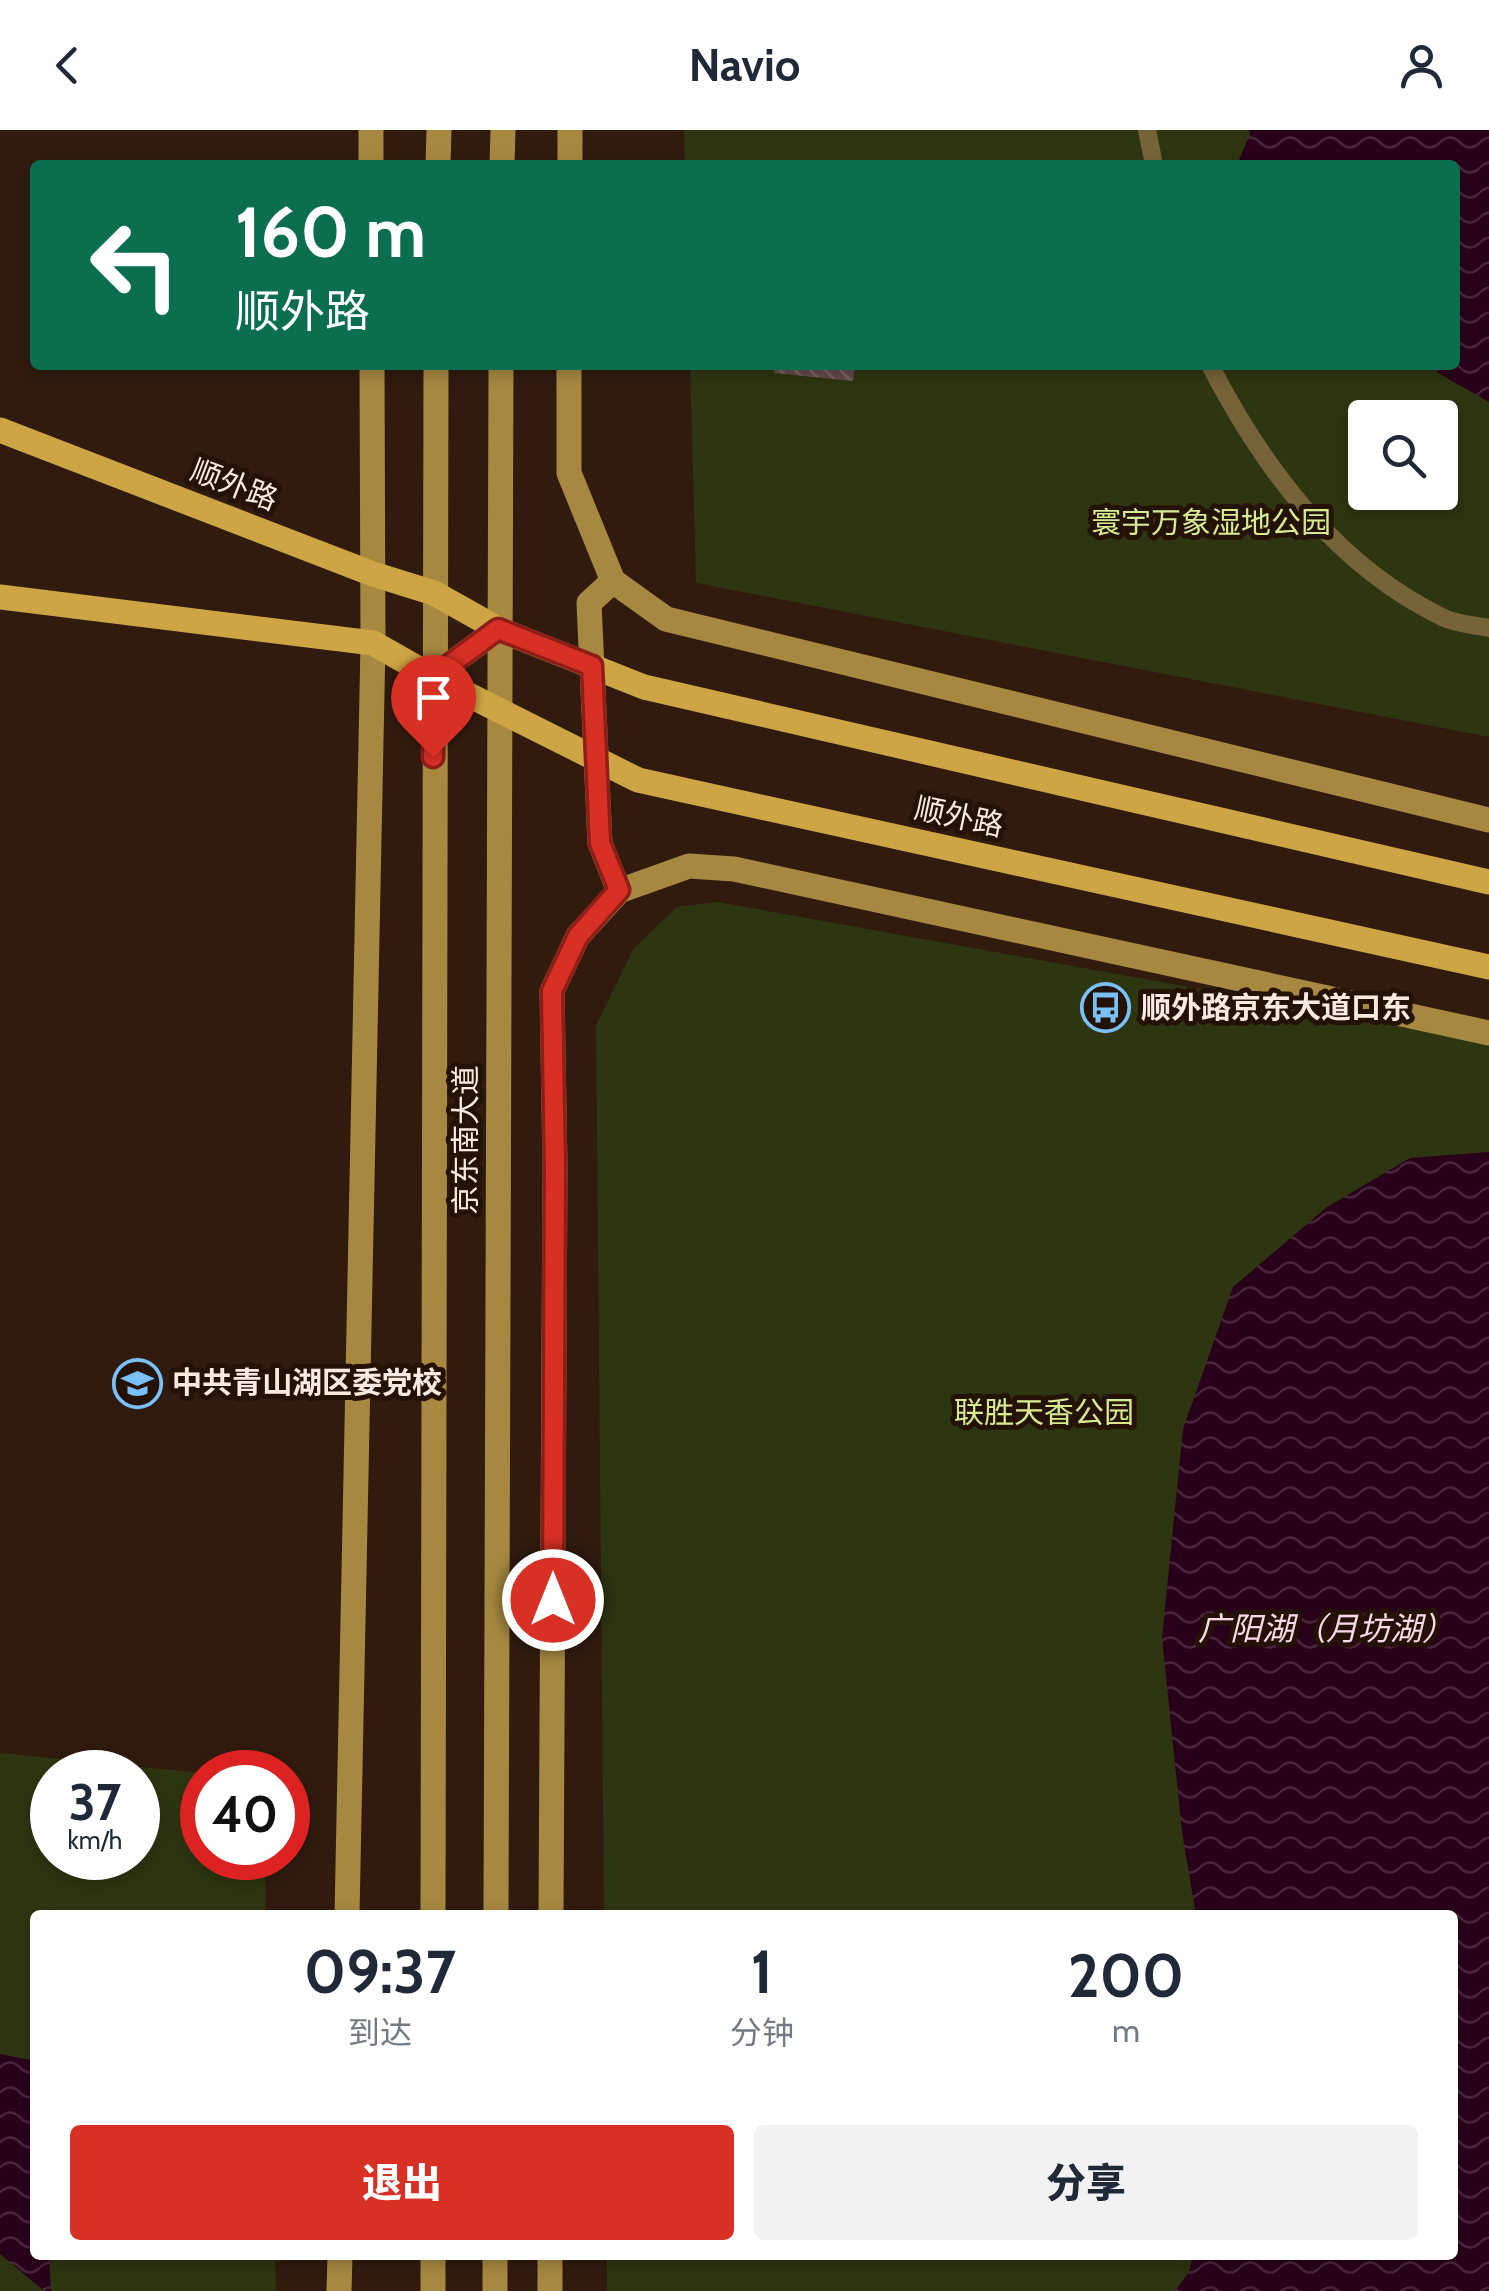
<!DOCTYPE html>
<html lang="zh">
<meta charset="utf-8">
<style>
body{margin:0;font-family:Cabin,"Noto Sans SC",sans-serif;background:#f2f2f3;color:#1f2937;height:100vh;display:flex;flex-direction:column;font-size:38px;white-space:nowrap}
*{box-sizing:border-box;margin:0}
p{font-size:32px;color:#747a83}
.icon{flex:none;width:55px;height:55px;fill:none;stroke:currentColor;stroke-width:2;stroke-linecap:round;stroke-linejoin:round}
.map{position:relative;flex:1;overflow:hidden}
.panel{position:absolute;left:30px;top:1780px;width:1428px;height:350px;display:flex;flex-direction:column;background:#fff;border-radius:10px;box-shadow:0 5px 15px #0003}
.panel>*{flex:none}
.top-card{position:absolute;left:30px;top:30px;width:1430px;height:210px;border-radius:10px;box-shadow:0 5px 15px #0003;background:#0b6e4f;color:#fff;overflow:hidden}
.controls{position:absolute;left:1348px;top:270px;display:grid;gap:20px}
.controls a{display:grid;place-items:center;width:110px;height:110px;border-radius:10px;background:#fff;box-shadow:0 5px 15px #0003;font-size:50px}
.speed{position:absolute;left:30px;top:1620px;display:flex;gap:20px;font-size:50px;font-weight:700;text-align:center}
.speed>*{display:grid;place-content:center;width:130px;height:130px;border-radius:50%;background:#fff;box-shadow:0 5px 15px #0003;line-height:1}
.speed small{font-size:25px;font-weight:400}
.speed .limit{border:15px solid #d22;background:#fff;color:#111}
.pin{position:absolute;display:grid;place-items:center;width:85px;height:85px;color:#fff;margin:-102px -42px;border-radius:50% 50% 50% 0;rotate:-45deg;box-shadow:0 0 10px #0007}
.pin .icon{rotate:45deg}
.me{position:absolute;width:110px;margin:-55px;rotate:0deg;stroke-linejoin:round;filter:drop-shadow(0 0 8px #0008)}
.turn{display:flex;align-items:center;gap:35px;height:210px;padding:0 40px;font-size:45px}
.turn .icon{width:130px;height:130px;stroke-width:2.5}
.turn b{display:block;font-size:70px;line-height:85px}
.eta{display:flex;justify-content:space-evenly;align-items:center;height:170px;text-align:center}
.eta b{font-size:60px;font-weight:800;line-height:70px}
.primary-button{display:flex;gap:20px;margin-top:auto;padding:20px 40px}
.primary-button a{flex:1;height:115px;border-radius:10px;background:#d93025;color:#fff;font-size:40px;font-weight:800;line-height:115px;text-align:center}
.primary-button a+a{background:#f2f2f3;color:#1f2937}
header{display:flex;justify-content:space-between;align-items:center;height:130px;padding:0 40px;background:#fff;font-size:45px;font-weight:800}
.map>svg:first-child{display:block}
</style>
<header><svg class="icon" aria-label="back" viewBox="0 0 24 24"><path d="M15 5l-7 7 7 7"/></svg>Navio<svg class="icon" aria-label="person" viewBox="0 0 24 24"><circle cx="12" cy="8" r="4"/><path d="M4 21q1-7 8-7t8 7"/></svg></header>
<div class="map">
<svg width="1489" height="2161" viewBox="0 0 1489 2161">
<defs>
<pattern id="water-waves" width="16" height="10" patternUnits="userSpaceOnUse" patternTransform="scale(2.5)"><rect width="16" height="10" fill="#29001a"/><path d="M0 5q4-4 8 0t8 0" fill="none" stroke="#49253b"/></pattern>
<pattern id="building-back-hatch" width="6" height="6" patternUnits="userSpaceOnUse" patternTransform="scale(2.5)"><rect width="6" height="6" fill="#654949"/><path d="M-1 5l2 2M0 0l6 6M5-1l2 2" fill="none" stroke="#7c6363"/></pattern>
</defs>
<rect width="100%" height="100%" fill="#301b0e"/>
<g fill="#2e3511" fill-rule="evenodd">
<path d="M 684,0 L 1489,0 L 1489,607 L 696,453 L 690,235 L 1455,235 L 1455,35 L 685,35 ZM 1365,288 L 1440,288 L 1440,362 L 1365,362 Z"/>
<polygon points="718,772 1489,911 1489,2161 607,2161 607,2125 1452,2125 1452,1785 604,1785 596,895 634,818 677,777"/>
<path d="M 0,1623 L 202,1643 L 202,1728 L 265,1728 L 266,1785 L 35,1785 L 35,2125 L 275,2125 L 276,2161 L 0,2161 ZM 52,1642 L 138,1642 L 138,1728 L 52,1728 Z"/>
</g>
<g fill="url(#water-waves)">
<polygon points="1249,0 1489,0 1489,272 1424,235 1455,235 1455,35 1237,35 1250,4"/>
<polygon points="1489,1022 1489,2161 1175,2161 1189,2142 1193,2125 1452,2125 1452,1785 1196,1785 1182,1702 1162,1508 1183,1299 1233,1157 1327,1077 1410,1028"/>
<polygon points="0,1924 35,1931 35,2125 49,2125 51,2161 44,2161 0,2124"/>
</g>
<polygon fill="url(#building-back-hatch)" points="775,235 855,235 853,251 774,243"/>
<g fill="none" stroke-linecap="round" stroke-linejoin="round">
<g stroke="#766338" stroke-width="18">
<polyline points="1147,0 1154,35"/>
<path d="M 1210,235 C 1263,338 1336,436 1444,488 C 1457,494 1475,495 1489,498"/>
</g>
<g stroke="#a78840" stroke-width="25">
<polyline points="371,0 371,35"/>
<polyline points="438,35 439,0"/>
<polyline points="502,35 503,0"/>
<polyline points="570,35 570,0"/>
<polyline points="569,235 569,343 613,451 589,473 600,713 619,761"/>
<polyline points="613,451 666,489 1489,690"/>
<polyline points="347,1785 373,513 372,235"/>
<polyline points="433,1785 436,235"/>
<polyline points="496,1785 501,235"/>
<polyline points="551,1785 555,1036 552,861 578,806 619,761 689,736 734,739 1489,903"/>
<polyline points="433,2125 433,2161"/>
<polyline points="339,2161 340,2125"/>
<polyline points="495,2161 495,2125"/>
<polyline points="550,2161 550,2125"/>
</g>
<g stroke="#cea544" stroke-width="25">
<polyline points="0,300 373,444 434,463 498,499"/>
<polyline points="0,467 373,513 433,547 638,650 1489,837"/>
<polyline points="433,547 498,499 644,557 1489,752"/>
</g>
</g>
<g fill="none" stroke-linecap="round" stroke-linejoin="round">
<defs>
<polyline id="route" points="433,627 433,547 498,499 592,536 600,713 619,760 578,806 552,861 555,1036 553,1470"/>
</defs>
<use href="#route" stroke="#8d1f18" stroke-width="25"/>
<use href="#route" stroke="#d93025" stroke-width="18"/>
</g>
<defs>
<symbol id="bus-ring" viewBox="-11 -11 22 22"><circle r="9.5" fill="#251206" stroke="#79bff8" stroke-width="1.5"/><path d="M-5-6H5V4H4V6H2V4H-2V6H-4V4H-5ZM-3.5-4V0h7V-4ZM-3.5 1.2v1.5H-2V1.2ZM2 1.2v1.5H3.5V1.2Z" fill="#79bff8"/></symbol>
<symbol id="university-ring" viewBox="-11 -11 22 22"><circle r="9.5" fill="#251206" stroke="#79bff8" stroke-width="1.5"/><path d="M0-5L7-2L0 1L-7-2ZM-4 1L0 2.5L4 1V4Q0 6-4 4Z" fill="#79bff8"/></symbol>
</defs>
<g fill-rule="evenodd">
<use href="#bus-ring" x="1078" y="850" width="55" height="55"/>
<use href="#university-ring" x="110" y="1226" width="55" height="55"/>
</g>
<g text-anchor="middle" stroke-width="10" stroke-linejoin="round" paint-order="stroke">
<g font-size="30" fill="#f8e9e1" stroke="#251206">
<text transform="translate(234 355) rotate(21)" y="10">顺外路</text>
<text transform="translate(959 687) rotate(12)" y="10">顺外路</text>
<text transform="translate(466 1010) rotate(-90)" y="10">京东南大道</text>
</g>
<g font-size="30" fill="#d5ea91" stroke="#251206">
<text x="1211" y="403">寰宇万象湿地公园</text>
<text x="1044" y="1293">联胜天香公园</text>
</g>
<g font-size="30" font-weight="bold" fill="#f8e9e1" stroke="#251206" text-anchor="start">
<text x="1141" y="888">顺外路京东大道口东</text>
<text x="172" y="1263">中共青山湖区委党校</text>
</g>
<g font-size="32" font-style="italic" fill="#fad7e9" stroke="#251206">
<text x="1326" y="1510">广阳湖（月坊湖）</text>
</g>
</g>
</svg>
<div class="controls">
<a><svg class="icon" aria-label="search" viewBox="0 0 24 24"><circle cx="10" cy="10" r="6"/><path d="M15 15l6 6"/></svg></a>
</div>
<div class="speed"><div>37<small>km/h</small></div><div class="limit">40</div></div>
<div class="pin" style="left:433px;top:627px;background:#d93025"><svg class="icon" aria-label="arrive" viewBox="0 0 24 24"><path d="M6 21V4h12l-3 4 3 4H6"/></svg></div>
<svg class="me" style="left:553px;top:1470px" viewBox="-20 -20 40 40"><circle r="17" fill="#d93025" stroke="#fff" stroke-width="3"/><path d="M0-11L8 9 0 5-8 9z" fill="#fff"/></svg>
<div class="top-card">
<div class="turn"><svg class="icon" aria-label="left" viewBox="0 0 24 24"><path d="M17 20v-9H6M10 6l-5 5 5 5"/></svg><div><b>160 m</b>顺外路</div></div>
</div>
<section class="panel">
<div class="eta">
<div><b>09:37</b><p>到达</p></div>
<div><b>1</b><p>分钟</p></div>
<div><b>200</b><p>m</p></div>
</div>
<div class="primary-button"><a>退出</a><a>分享</a></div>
</section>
</div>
